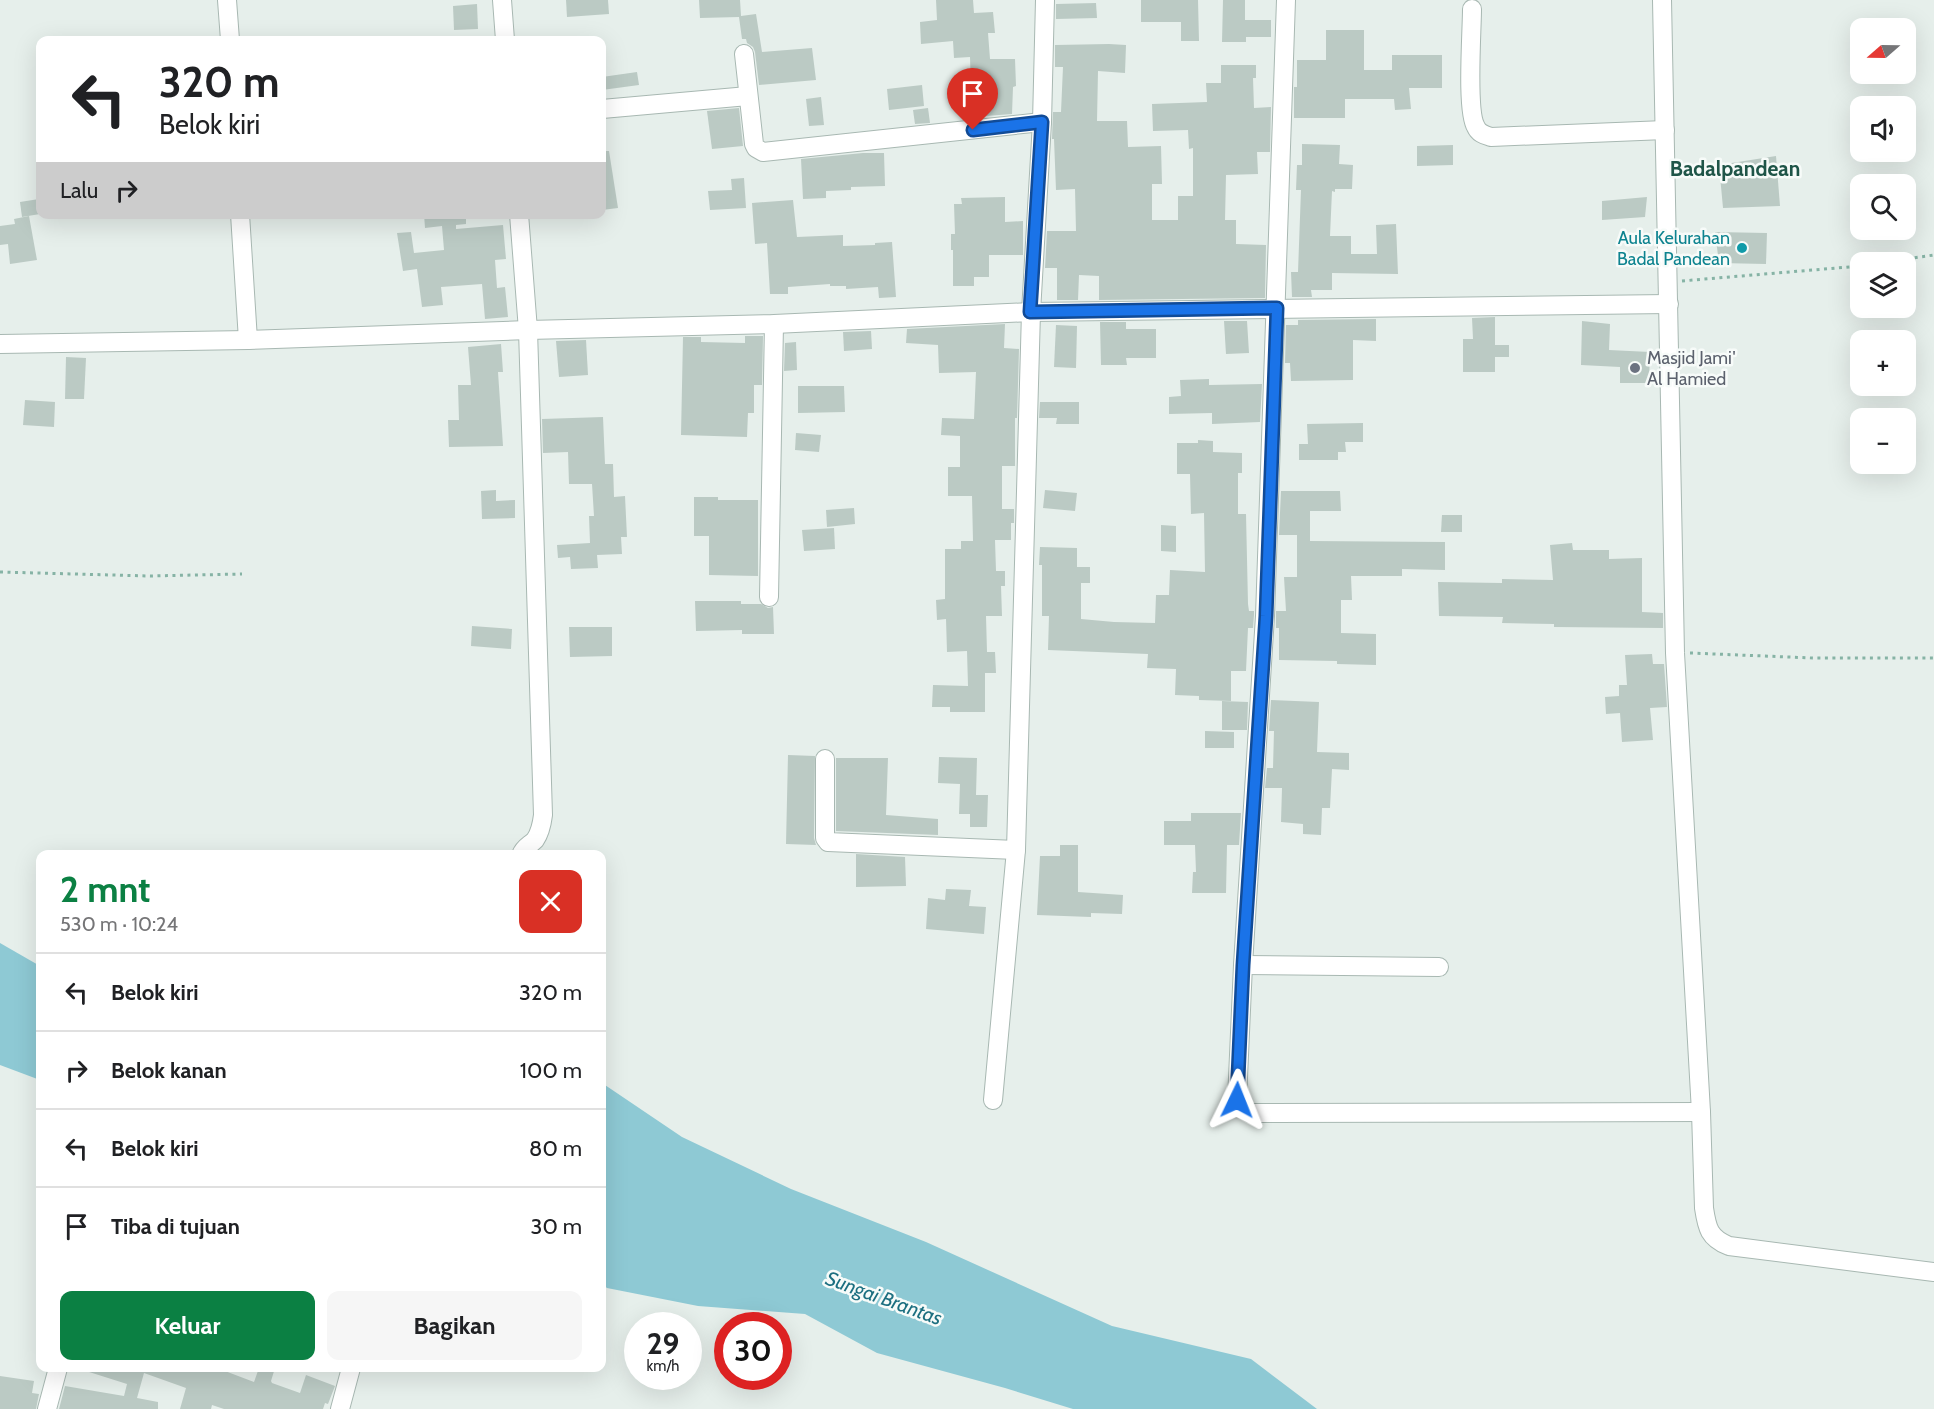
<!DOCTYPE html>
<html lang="id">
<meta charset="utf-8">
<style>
body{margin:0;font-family:Cabin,sans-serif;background:#f6f6f6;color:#202124;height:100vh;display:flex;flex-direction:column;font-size:22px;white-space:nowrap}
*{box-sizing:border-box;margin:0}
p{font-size:20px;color:#757577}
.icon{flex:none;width:33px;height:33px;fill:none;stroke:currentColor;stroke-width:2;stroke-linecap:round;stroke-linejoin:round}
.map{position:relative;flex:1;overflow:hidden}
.side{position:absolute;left:36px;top:850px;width:570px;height:522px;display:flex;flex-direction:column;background:#fff;border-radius:12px;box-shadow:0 6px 24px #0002}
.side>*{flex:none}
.top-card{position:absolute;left:36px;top:36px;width:570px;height:183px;border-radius:12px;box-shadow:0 6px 24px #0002;background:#fff;color:#202124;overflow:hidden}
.needle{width:39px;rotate:250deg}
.fabs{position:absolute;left:1850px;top:18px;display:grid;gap:12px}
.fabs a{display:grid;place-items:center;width:66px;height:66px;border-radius:12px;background:#fff;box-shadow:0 6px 24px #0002;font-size:30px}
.speed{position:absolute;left:624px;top:1312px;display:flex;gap:12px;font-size:30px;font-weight:700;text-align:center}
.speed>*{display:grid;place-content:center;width:78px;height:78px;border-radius:50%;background:#fff;box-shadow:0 6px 24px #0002;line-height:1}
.speed small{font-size:15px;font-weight:400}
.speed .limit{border:9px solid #d22;background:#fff;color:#111}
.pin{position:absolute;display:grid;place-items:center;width:51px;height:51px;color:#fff;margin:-62px -26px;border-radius:50% 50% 50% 0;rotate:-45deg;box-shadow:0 0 6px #0007}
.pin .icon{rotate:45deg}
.me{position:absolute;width:66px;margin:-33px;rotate:2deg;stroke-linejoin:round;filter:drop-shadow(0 0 4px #0008)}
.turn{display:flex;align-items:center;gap:21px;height:126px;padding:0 24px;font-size:27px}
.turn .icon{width:78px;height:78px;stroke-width:2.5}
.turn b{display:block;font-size:42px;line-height:51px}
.then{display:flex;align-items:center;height:57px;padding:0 24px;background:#0003;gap:12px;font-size:22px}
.round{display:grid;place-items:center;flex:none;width:63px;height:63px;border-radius:12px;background:#f6f6f6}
.summary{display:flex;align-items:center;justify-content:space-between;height:102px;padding:0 24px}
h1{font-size:36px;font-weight:700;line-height:45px;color:#0b8043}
.primary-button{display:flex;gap:12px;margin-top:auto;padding:12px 24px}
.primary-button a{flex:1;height:69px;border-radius:12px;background:#0b8043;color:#fff;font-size:24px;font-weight:700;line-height:69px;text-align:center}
.primary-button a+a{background:#f6f6f6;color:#202124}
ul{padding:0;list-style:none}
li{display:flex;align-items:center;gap:18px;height:78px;padding:0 24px;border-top:2px solid #e0e0e0}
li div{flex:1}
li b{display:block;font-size:22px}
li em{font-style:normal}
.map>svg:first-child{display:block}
</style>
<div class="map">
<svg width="1934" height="1409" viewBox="0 0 1934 1409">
<rect width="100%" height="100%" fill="#e6efeb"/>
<g fill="#8ec9d4">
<polygon points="0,943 40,966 40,1080 0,1065"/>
<polygon points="602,1083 682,1137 791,1189 926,1242 1112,1326 1251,1359 1317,1409 1073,1409 1005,1388 877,1353 805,1314 698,1306 607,1288 602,1284"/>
</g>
<g fill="#bbcac4">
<polygon points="566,0 608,0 609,14 567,17"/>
<polygon points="699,0 740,0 741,16 756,14 762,52 812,48 816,80 759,85 755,52 753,47 747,43 746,39 742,39 739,17 700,18"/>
<polygon points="936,0 973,0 974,13 993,12 995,33 988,33 990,59 1015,59 1016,86 1013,87 1012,114 973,117 974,87 971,87 970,57 954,58 953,41 921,44 920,22 937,20"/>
<polygon points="1141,0 1198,0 1199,41 1181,41 1181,22 1141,22"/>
<polygon points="1223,0 1245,0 1245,20 1271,20 1271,37 1246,37 1246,42 1222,42"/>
<polygon points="1096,3 1097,18 1056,19 1056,4"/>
<polygon points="477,4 478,29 454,30 453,6"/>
<polygon points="1326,30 1364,30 1364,70 1392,70 1392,55 1442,55 1442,88 1409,88 1411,109 1395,110 1394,99 1345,99 1345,118 1294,118 1294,87 1297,87 1297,60 1326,60"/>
<polygon points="1109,44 1126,45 1125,73 1098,71 1097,121 1127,121 1128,147 1161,146 1162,184 1152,184 1152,220 1178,220 1178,196 1193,196 1193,148 1189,149 1188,130 1153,131 1152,104 1207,102 1206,83 1221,83 1221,65 1256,65 1256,78 1253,78 1254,108 1271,107 1270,152 1257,152 1258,174 1226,175 1225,220 1236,220 1236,244 1266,245 1265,298 1099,300 1099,276 1079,275 1078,300 1057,300 1057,268 1045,268 1047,231 1076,231 1075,189 1056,190 1054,139 1052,139 1053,112 1061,112 1063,67 1055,67 1055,45"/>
<polygon points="637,72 639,85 602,90 602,77"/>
<polygon points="922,85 924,106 889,110 887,89"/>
<polygon points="821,97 824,125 809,126 806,99"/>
<polygon points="739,108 743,146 712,149 707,111"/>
<polygon points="928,108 930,123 915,124 913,110"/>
<polygon points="1302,144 1340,145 1339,164 1353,165 1352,189 1335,189 1335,192 1332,191 1330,236 1351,236 1351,254 1377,254 1376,225 1396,224 1398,274 1332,273 1332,290 1311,290 1312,297 1292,297 1291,272 1298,272 1301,190 1296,190 1297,165 1302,165"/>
<polygon points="1453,145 1453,165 1417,166 1417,146"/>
<polygon points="602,151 609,151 618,208 602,210"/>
<polygon points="863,153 884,153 885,186 851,187 851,190 826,191 826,198 803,199 801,159"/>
<polygon points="1776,156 1780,206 1723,208 1719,165"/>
<polygon points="744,178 746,208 710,210 708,191 732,190 731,179"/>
<polygon points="1005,197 1005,222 1023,221 1023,255 989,255 989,277 974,277 974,286 953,286 953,250 951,250 951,234 955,234 954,204 962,204 961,198"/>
<polygon points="1647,197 1645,217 1602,220 1602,201"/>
<polygon points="39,199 40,214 22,217 20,202"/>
<polygon points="793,200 797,237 843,235 843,246 875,245 875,243 892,242 896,297 879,298 878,287 846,289 846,286 830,286 830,284 788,287 788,294 770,294 767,243 755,244 752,203"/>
<polygon points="424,214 466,214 466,224 456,225 456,229 503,225 506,259 495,260 497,288 505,287 508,317 485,319 482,284 441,287 443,305 422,307 417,269 403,271 397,233 411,232 414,253 444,250 442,226 425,228"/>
<polygon points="29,216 37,260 10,264 8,244 0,245 0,226 15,224 14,219"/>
<polygon points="1715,232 1767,233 1766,264 1719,263"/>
<polygon points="1495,317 1495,345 1509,345 1509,357 1495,357 1495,372 1463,372 1463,339 1473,339 1472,318"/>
<polygon points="1376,319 1376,341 1353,340 1353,380 1291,381 1290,363 1285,363 1286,325 1298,325 1298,320"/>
<polygon points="1224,321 1247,321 1249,353 1226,354"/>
<polygon points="1582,321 1610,324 1609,350 1650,352 1649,383 1620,383 1620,367 1581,365"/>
<polygon points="1100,322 1126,322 1126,329 1156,329 1156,358 1126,358 1127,365 1101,365"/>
<polygon points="1005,324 1004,348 1019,349 1017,418 1015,418 1015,466 1002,466 1002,509 1014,509 1014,523 1011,523 1011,540 995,540 996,571 1005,571 1005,586 1001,586 1002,616 986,616 987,652 995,652 996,673 985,673 985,712 950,712 950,707 932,707 933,685 968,686 967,651 947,652 946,619 937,620 936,600 945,599 945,549 961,549 961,541 973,541 972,496 948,496 948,467 960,467 960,436 941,435 942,418 974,419 976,372 939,373 938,345 906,343 907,329"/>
<polygon points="1056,325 1077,326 1076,368 1054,367"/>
<polygon points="871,331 872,349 844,351 843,332"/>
<polygon points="745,336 763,336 762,385 754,385 754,413 748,413 747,437 681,435 683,337 701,337 701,342 745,343"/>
<polygon points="586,340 588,375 559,377 556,341"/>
<polygon points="796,342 797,370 784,371 785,343"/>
<polygon points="501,344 503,372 498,372 503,446 449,447 448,420 459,420 458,385 471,385 468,347"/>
<polygon points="66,357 86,358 84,399 65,399"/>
<polygon points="1209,379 1209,385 1262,384 1260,422 1212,424 1212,413 1169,414 1169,397 1181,396 1180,380"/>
<polygon points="798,386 844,386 845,412 798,413"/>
<polygon points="25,400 55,402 54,427 23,425"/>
<polygon points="1040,402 1079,402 1079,424 1056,424 1057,418 1039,418"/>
<polygon points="603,417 605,464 613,464 614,497 625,496 627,537 621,537 622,554 597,555 598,568 571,569 570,557 558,558 557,545 590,543 589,516 594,516 592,484 569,484 568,452 543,453 542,419"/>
<polygon points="1363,423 1363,442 1345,442 1346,452 1338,452 1338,460 1299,460 1299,444 1308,444 1307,424"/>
<polygon points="796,433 821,435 819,452 795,450"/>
<polygon points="1198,440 1213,441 1213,452 1242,453 1242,473 1238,473 1238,514 1246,514 1248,604 1249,611 1254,611 1254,615 1253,628 1248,628 1246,671 1231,671 1231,701 1199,700 1199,696 1175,695 1176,669 1147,668 1148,654 1048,650 1049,616 1042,616 1042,565 1039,565 1040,547 1077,548 1077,567 1090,567 1090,583 1081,583 1081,619 1114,622 1155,623 1156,595 1169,595 1170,570 1205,572 1204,513 1191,514 1190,474 1177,474 1177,443 1198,443"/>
<polygon points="496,490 496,501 515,500 515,518 482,519 481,491"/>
<polygon points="1045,490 1077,493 1075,511 1043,508"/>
<polygon points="1281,491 1340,491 1341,511 1310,511 1310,541 1445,542 1445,570 1402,569 1402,576 1351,576 1352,600 1341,600 1341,633 1376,634 1376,665 1337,664 1337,661 1279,660 1279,628 1276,628 1276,611 1286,611 1284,577 1297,577 1297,535 1279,535"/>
<polygon points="694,497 718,497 718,500 758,500 758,576 709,575 709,536 694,536"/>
<polygon points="854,508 855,524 827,527 826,510"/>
<polygon points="1442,515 1462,515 1462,532 1441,532"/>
<polygon points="1161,525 1176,526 1176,552 1161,551"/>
<polygon points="834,528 835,549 804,551 802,530"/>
<polygon points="1572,543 1573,550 1609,550 1609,559 1642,558 1642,612 1663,613 1663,628 1554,627 1554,624 1502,623 1503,617 1439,616 1438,582 1502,583 1502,579 1553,580 1550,545"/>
<polygon points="695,601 741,601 741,604 761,604 768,608 773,607 774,634 742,634 742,630 696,631"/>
<polygon points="472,626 512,629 511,649 471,646"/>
<polygon points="569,627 612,627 612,656 570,657"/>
<polygon points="1652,654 1653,664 1664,664 1667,707 1650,708 1653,740 1622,742 1620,713 1606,714 1605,697 1619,696 1619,685 1627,685 1625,655"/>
<polygon points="1271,700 1319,702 1317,752 1349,753 1349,770 1332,769 1330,808 1322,808 1321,835 1303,834 1303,824 1281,822 1282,788 1265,788 1267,768 1273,768 1274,731 1269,731"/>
<polygon points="1222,701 1248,702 1247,730 1222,730"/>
<polygon points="1205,731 1234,732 1234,748 1205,748"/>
<polygon points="788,755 815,756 814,838 816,845 786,844"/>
<polygon points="939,757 977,758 976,795 988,795 987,827 970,827 970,814 959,814 960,784 938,783"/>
<polygon points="836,758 888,758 886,815 938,819 938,835 836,831"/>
<polygon points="1191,813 1241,813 1239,845 1227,845 1226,893 1192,893 1193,872 1196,872 1195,845 1164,845 1164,821 1191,821"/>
<polygon points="1060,845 1078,845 1078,892 1123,895 1122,914 1091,913 1091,917 1037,915 1040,856 1060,856"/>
<polygon points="856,854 905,857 906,886 856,887"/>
<polygon points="946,889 971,890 969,906 986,907 984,934 926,929 928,898 945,900"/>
<polygon points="86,1368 217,1368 254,1382 259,1368 275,1368 271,1381 272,1383 300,1393 306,1375 335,1386 328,1404 325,1403 323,1409 224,1409 212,1405 211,1409 180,1409 186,1388 144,1373 137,1398 158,1402 158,1409 59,1409 65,1386 124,1396 127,1384 86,1371"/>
<polygon points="0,1376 34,1381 32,1393 39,1394 36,1409 0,1409"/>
</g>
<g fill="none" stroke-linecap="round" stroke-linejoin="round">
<defs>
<g id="minor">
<polyline points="227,0 230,40"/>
<polyline points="502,0 505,40"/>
<polyline points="1286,0 1265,616 1243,965 1237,1100 1239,1105 1250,1113 1701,1112"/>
<path d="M 1662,0 L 1675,653 L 1701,1112 L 1704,1208 C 1707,1228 1709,1238 1729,1246 L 1934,1272"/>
<path d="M 1472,9 C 1472,32 1466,111 1476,127 C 1479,134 1485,135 1491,137 L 1665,130"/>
<polyline points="744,54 754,144 756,148 763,152 1042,122"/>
<polyline points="602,109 748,96"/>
<polyline points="240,214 248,340"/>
<path d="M 519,214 L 528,330 L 543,815 C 542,823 540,833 535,840 C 529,846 524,847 521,855"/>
<polyline points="0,344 248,340 528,330 774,324 1031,312 1669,304"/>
<polyline points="769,597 774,324"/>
<polyline points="825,759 825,838 828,842 1016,850"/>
<polyline points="1243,965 1439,967"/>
<polyline points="993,1100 1016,850 1031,312 1042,122 1045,0"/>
<polyline points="47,1409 58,1368"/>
<polyline points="340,1409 351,1368"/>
</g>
</defs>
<use href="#minor" stroke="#a8b8b2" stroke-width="20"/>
<g stroke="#86b3a5" stroke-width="3" stroke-dasharray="3 4.5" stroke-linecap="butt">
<polyline points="1885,262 1934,255"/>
<polyline points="1682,281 1860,266"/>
<polyline points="0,572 150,576 242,574"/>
<polyline points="1690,653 1813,658 1934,658"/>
</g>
<use href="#minor" stroke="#fff" stroke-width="18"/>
</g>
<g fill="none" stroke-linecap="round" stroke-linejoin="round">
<defs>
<polyline id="route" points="973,130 1042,122 1030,312 1277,308 1266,616 1243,965 1237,1100"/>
</defs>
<use href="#route" stroke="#114b97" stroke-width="15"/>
<use href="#route" stroke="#1a73e8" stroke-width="10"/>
</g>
<circle fill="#0f9aa8" stroke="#f7fbf9" stroke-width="2" cx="1742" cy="248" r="6"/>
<circle fill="#6b7280" stroke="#f7fbf9" stroke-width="2" cx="1635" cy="368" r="6"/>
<g text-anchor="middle" stroke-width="5" stroke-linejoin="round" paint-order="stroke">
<g font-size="18" fill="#0d838f" stroke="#f7fbf9" text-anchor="end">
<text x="1730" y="244">Aula Kelurahan<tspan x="1730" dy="21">Badal Pandean</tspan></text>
</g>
<g font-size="18" fill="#5b616d" stroke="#f7fbf9" text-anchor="start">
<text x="1647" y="364">Masjid Jami'<tspan x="1647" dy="21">Al Hamied</tspan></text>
</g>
<g font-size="20" font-style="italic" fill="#1c6f80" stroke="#f7fbf9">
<text transform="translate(884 1298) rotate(20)" y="7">Sungai Brantas</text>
</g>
<g font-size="21" font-weight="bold" fill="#1f5548" stroke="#f7fbf9">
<text x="1735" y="176">Badalpandean</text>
</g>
</g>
</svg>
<div class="fabs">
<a><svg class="needle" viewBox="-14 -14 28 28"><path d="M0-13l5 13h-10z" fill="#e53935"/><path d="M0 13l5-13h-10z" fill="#757577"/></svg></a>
<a><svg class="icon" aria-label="sound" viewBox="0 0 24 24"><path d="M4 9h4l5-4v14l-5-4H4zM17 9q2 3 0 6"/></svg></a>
<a><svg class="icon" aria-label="search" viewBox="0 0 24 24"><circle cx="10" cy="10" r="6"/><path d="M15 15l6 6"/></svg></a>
<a><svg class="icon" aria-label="layers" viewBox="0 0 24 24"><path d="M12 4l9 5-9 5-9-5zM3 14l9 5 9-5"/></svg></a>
<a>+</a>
<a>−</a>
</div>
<div class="speed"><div>29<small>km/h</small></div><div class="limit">30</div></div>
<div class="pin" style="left:973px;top:130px;background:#d93025"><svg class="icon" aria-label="arrive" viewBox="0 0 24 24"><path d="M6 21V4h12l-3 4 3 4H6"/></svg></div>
<svg class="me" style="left:1237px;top:1100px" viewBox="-20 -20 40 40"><path d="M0-17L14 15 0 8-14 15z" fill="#1a73e8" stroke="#fff" stroke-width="4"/></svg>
<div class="top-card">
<div class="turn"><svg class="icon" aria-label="left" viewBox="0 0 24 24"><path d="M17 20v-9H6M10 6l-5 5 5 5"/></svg><div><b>320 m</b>Belok kiri</div></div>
<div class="then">Lalu<svg class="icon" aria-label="right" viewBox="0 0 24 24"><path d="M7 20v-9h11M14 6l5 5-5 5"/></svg></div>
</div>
<section class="side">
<div class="summary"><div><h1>2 mnt</h1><p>530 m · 10:24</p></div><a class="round" style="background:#d93025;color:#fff"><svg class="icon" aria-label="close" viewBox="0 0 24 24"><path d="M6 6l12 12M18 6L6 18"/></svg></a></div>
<ul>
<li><svg class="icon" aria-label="left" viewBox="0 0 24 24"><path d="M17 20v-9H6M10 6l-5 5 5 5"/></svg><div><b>Belok kiri</b></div><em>320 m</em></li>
<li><svg class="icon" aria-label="right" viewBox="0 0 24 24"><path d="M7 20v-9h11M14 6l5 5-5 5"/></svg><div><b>Belok kanan</b></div><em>100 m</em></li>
<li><svg class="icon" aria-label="left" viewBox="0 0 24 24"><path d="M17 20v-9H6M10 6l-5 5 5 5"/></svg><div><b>Belok kiri</b></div><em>80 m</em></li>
<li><svg class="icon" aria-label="arrive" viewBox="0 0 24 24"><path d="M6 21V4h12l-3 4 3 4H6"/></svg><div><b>Tiba di tujuan</b></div><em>30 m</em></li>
</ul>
<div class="primary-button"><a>Keluar</a><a>Bagikan</a></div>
</section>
</div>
